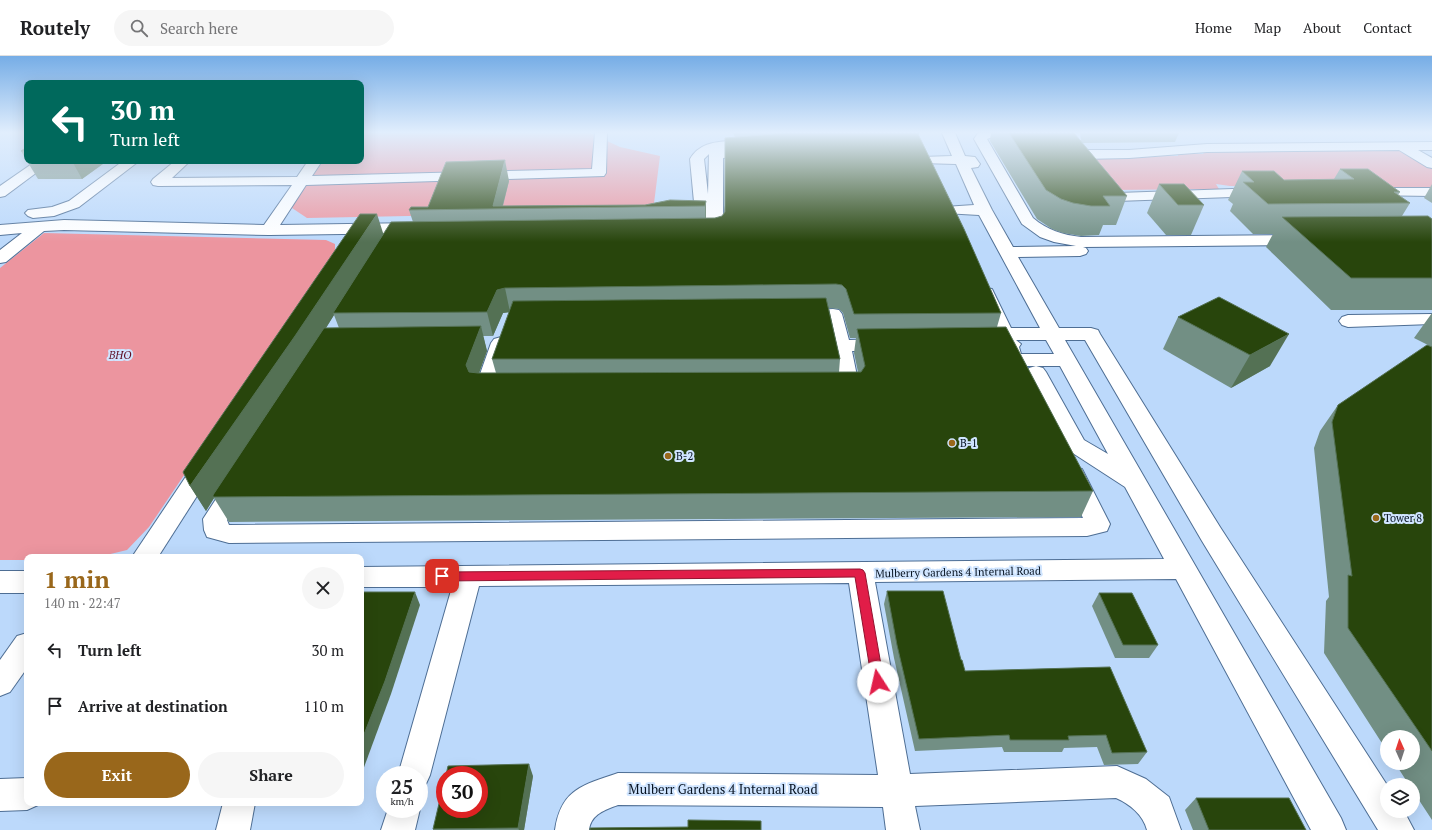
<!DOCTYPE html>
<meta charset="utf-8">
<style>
body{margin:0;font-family:"PT Serif",serif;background:#f6f6f6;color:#202124;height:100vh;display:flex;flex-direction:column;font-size:15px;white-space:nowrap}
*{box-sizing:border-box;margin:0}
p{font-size:13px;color:#757577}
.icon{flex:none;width:22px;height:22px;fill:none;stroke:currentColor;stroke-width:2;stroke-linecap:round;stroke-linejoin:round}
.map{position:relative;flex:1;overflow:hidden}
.drawer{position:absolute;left:24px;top:498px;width:340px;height:252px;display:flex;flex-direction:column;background:#fff;border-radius:8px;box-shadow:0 4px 16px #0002}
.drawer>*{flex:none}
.banner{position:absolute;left:24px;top:24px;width:340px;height:84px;border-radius:8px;box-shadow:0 4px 16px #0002;background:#00695c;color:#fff;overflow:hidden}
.needle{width:26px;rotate:357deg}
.fabs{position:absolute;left:1380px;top:674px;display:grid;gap:8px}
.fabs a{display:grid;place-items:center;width:40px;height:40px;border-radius:50%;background:#fff;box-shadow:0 4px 16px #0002;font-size:20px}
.speed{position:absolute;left:376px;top:710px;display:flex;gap:8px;font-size:20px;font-weight:700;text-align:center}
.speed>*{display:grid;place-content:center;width:52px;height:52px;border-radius:50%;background:#fff;box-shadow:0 4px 16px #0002;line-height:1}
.speed small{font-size:10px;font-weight:400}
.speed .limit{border:6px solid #d22;background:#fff;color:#111}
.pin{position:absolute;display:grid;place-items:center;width:34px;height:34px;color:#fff;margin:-17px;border-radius:8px;box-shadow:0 2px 6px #0006}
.me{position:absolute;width:44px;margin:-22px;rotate:350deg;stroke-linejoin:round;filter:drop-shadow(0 0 3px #0008)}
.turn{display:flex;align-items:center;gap:14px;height:84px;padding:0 20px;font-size:18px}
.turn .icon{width:52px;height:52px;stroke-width:2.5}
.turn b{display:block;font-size:28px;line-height:34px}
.round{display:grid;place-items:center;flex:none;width:42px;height:42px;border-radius:21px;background:#f6f6f6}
.head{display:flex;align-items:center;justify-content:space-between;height:68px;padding:0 20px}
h1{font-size:24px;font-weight:800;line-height:30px;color:#99671b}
.cta{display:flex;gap:8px;margin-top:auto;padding:8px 20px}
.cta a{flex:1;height:46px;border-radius:24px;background:#99671b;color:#fff;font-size:16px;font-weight:800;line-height:46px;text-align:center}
.cta a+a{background:#f6f6f6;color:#202124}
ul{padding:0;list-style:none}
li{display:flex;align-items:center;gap:12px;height:56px;padding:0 20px}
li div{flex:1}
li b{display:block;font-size:15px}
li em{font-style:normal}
header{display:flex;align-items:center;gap:24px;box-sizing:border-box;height:56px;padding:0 20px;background:#fff;border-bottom:1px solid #e0e0e0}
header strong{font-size:19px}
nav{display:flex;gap:22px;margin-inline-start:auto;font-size:14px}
.search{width:280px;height:36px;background:#f6f6f6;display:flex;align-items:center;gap:10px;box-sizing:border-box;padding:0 14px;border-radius:22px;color:#757577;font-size:15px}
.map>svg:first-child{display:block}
</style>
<header>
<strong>Routely</strong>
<div class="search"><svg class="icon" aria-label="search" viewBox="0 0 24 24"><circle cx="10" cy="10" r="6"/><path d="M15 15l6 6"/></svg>Search here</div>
<nav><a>Home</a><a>Map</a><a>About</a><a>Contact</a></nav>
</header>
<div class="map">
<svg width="1432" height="774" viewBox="0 0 1432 774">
<rect width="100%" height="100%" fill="#bcd9fb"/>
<g fill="#ec959f">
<polygon points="361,77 590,77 620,91 660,100 653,155 307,162 286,148 315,105 361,105"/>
<polygon points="1401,92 1432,111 1432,132 1230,130 1216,128 1219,133 1110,134 1094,101 1178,100 1178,97 1203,98 1207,93"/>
<polygon points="44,177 326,184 335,188 335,196 149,471 127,494 98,501 27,501 27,504 0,504 0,212"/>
</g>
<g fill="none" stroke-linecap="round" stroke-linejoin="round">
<defs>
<g id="minor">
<polygon points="595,77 607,77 606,117 604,120 306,129 280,169 416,167 422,169 424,172 422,175 416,177 269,179 64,174 44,175 6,206 0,207 0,194 22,177 0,179 0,169 64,164 264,169 292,129 158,130 153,129 151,126 153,123 175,105 190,105 172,122 297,121 308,105 322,105 312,120 592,113"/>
<path d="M 942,77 L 955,77 L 965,100 L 975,101 L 980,108 L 978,111 L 971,112 L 992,154 L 1013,191 L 1076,190 L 1054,186 L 1040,181 L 1022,168 L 974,83 L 978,77 L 997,77 L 996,80 L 987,83 L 1033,162 C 1047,174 1063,179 1081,181 L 1300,179 L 1306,181 L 1308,184 L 1306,187 L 1300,189 L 1083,191 L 1086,192 L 1088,195 L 1086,198 L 1080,200 L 1018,201 L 1059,272 L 1091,272 L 1098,274 L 1100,278 L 1220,471 L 1387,729 L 1387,755 L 1404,755 L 1414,774 L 1378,774 L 1202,485 L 1085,284 L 1065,284 L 1341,762 L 1346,774 L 1311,774 L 1176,523 L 875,526 L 910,718 L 1117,710 L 1146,723 L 1169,741 L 1181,774 L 1147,774 C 1143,759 1130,748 1116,742 L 915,750 L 920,774 L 886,774 L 883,751 L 618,749 C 605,754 591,758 589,774 L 555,774 C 561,733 583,729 618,717 L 878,719 L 849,527 L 479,530 L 430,719 L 425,730 L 419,733 L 419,719 L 398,719 L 452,531 L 361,531 L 361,511 L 1164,503 L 1125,431 L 1068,394 L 1026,316 L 1029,312 L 1036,310 L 1014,310 L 1007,308 L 1001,294 L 988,292 L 985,288 L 988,284 L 996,282 L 977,237 L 980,233 L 986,232 L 992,233 L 1011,272 L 1040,272 L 979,159 L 944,157 L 941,154 L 944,151 L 974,149 L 956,108 L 921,107 L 919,104 L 921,101 L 952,100 ZM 1016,284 L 1046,284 L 1054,298 L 1021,298 L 1019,291 L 1021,288 ZM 1036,310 L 1060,310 L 1108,398 L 1084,384 L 1046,316 L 1043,312 Z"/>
<path d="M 729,85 L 734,86 L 736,89 L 734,92 L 723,93 L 755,91 L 760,92 L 762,95 L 760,98 L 755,99 L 723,102 L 723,178 L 721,181 L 715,183 L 696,181 L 694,178 L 696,175 L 707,173 L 708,162 L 701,165 L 696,163 L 693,160 L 695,157 L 690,103 C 699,88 713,86 729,85 ZM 710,97 L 709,98 L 708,138 L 704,103 Z"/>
<polygon points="1432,86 1432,94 1418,94 1432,102 1432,112 1427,111 1399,94 1207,96 1129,102 1081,103 1108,133 1118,137 1261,132 1266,133 1268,136 1266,139 1261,140 1116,145 1098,139 1070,108 1067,101 1069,98 1084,94 1129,94 1207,88"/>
<polygon points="36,105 52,105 5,140 0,141 0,130"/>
<polygon points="123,105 139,105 79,151 54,160 33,162 28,160 25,157 28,154 52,151 69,145"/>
<polygon points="1370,132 1432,132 1432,140 1365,139 1363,136 1365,133"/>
<polygon points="833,253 839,254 842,258 849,284 885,283 892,285 895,289 892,293 885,295 852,295 860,335 857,340 850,341 832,340 829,335 832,330 839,329 825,264 801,264 795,263 792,259 795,255"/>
<polygon points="1432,258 1432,268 1348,271 1342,269 1339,265 1342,261 1348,259"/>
<polygon points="501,281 508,283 511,287 496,329 503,330 506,335 503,340 496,341 477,340 474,335 491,287 494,283"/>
<polygon points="207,399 215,401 218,407 158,501 132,501 199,401"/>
<polygon points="1074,411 1082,413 1110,468 1107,475 1087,480 229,487 207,481 204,474 203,463 229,423 237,421 245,423 249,429 227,464 229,469 1083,462 1063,419 1066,413"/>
<rect x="0" y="515" width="27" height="22"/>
<polygon points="27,577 27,612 10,636 0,640 0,604 17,580"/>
<polygon points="27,722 27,747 39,747 38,749 27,754 0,755 0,723"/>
<polygon points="223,747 255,747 250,774 216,774"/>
<polygon points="419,750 420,753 415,774 381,774 388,753 419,753"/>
</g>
</defs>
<use href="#minor" stroke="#4e6e94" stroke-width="2"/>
<use href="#minor" fill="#fff" fill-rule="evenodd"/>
</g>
<g fill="#728f84" fill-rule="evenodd">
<path d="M 733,77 L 919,77 L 919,80 L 1001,257 L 997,271 L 1093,435 L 1081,461 L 229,466 L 214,442 L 206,455 L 190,430 L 383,178 L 413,166 L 409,154 L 428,151 L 509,125 L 503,150 L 645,149 L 706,145 L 706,162 L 715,162 L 722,160 L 724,156 L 735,81 ZM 829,252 L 839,253 L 843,257 L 850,282 L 856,282 L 854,297 L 858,316 L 839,316 L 840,303 ZM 510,256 L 492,303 L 496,317 L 479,317 L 487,295 L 483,280 L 493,280 L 503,257 ZM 334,259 L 339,272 L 326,272 Z"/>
<polygon points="991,77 1074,77 1081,85 1080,77 1179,77 1175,86 1082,87 1127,140 1116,169 1103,169 1099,179 1081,180 1063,177 1052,173 1037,163 990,85"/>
<polygon points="27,91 27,105 21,95"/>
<polygon points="27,105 107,105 82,123 38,123"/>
<polygon points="1340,113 1400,136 1398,139 1410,147 1402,160 1432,163 1432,254 1331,254 1266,191 1273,178 1253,178 1230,155 1233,148 1228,144 1242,115 1284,124 1334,123"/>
<polygon points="1159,128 1204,149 1191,179 1166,179 1147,157"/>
<polygon points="1432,128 1432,147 1424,142"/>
<polygon points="1219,241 1270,310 1231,332 1163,293 1178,261"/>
<polygon points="1432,257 1432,764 1413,735 1413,729 1409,729 1395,707 1413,707 1413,681 1387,681 1387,695 1324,597 1326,545 1329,541 1314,392 1320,375 1338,349 1428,289 1414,282"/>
<polygon points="887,535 961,604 965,615 1147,696 1138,708 1104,709 1097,691 1064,692 1062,696 1004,696 1002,691 915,695 894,602 884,548"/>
<polygon points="1099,537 1158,589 1149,602 1115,602 1092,550"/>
<polygon points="533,720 524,774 433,774 433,773"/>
<polygon points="1196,742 1306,774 1193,774 1185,754"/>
</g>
<g fill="#547154">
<polygon points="505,104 509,125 502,152 493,150"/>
<polygon points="72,105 107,105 82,123"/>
<polygon points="706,145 706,172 705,150"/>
<polygon points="377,158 384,180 333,257 334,259 306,304 213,441 214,442 206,455 190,430"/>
<polygon points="505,232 510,256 503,257 493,280 487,256 497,234"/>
<polygon points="481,270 487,295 473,334 466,309"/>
<polygon points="1289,278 1270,310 1231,332 1250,299"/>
<polygon points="415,536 420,549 391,638 363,714 361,712 361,686"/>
<polygon points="529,708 533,720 524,774 519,774 518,772"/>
</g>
<g fill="#28450c" stroke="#547154">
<polygon points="786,77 919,77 918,78 964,173 1001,257 854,258 846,233 842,229 836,228 505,232 497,234 487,256 333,257 391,166 715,162 722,160 725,156 725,82"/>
<polygon points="1009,77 1074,77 1127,140 1103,140 1110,150 1091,150 1073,147 1061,143 1046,134"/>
<polygon points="27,91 27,95 21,95"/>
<polygon points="505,104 493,150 645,149 670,144 706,145 705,150 409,154 411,151 428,151 446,106"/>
<polygon points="1340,113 1368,113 1400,136 1394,136 1410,147 1268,148 1243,126 1254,126 1242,115 1274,115 1284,124 1354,123"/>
<polygon points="1159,128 1184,128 1204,149 1178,149"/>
<polygon points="360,158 377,158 295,280 190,430 183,416"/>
<polygon points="1428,160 1432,163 1432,222 1351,222 1282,161"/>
<polygon points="1219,241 1289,278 1250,299 1178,261"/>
<polygon points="826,242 840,303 492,303 513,245"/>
<polygon points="481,270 466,309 469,316 478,317 861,316 865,310 857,273 1006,271 1093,435 213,441 213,439 324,272"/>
<polygon points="1427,289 1432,291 1432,695 1348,572 1348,519 1352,520 1332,366 1338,349"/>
<polygon points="887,535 943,535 961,604 962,604 965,615 1110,611 1147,696 1112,697 1106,679 1068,680 1069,684 1010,684 1009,679 919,683 897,589"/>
<polygon points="361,536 415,536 385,625 361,686"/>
<polygon points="1099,537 1132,537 1158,589 1123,589"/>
<polygon points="529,708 518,772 433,773 445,722 445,753 479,753 479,719 446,719 448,710"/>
<polygon points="1196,742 1289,742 1306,774 1209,774"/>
<polygon points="688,764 761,765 761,774 590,774 590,772 688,771"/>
</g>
<linearGradient id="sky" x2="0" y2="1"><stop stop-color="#76ade6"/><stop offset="0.41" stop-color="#e1eefd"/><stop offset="1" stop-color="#e1eefd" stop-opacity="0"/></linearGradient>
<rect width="1432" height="186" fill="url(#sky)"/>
<polygon fill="#e11d48" stroke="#92132f" points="860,513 863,514 865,517 884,626 882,630 878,631 874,630 872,626 855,521 442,525 438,524 437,520 438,517 442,516"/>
<g fill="#99671b" stroke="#d0e5ff" stroke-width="1.5">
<circle cx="952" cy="387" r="4"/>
<circle cx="668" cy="400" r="4"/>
<circle cx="1376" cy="462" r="4"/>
</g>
<g text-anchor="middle" stroke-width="4" stroke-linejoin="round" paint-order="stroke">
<g font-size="11" font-style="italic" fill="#5e0d22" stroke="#d0e5ff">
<text x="120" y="303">BHO</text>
</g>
<g font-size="11" fill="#061221" stroke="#d0e5ff" text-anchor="start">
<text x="960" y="391">B-1</text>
<text x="676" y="404">B-2</text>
<text x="1384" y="466">Tower 8</text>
</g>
<g font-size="11" fill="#061221" stroke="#d0e5ff">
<text transform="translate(958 516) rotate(-1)" y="4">Mulberry Gardens 4 Internal Road</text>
</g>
<g font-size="13" fill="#061221" stroke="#d0e5ff">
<text x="723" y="738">Mulberr Gardens 4 Internal Road</text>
</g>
</g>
</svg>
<div class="fabs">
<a><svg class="needle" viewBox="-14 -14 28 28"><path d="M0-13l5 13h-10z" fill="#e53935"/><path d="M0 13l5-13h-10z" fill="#757577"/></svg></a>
<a><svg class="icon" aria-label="layers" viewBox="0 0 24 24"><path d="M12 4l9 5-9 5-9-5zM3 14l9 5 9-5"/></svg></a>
</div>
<div class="speed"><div>25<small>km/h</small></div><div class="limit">30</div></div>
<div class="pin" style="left:442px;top:520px;background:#d93025"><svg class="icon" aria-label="arrive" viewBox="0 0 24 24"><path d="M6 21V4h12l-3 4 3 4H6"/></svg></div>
<svg class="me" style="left:878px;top:626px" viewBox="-20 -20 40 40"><circle r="19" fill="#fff"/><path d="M0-13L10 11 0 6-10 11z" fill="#e11d48"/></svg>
<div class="banner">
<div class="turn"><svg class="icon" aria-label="left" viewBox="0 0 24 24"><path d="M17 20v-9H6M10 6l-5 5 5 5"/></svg><div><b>30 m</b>Turn left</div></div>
</div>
<section class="drawer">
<div class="head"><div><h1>1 min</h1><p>140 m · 22:47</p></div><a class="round"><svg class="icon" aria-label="close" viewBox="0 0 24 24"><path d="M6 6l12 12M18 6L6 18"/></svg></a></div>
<ul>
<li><svg class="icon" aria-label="left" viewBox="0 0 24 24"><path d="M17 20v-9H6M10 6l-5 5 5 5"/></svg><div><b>Turn left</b></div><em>30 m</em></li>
<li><svg class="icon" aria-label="arrive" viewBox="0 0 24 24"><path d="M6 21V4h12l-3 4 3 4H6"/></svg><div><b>Arrive at destination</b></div><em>110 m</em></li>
</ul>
<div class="cta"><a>Exit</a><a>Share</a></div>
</section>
</div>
